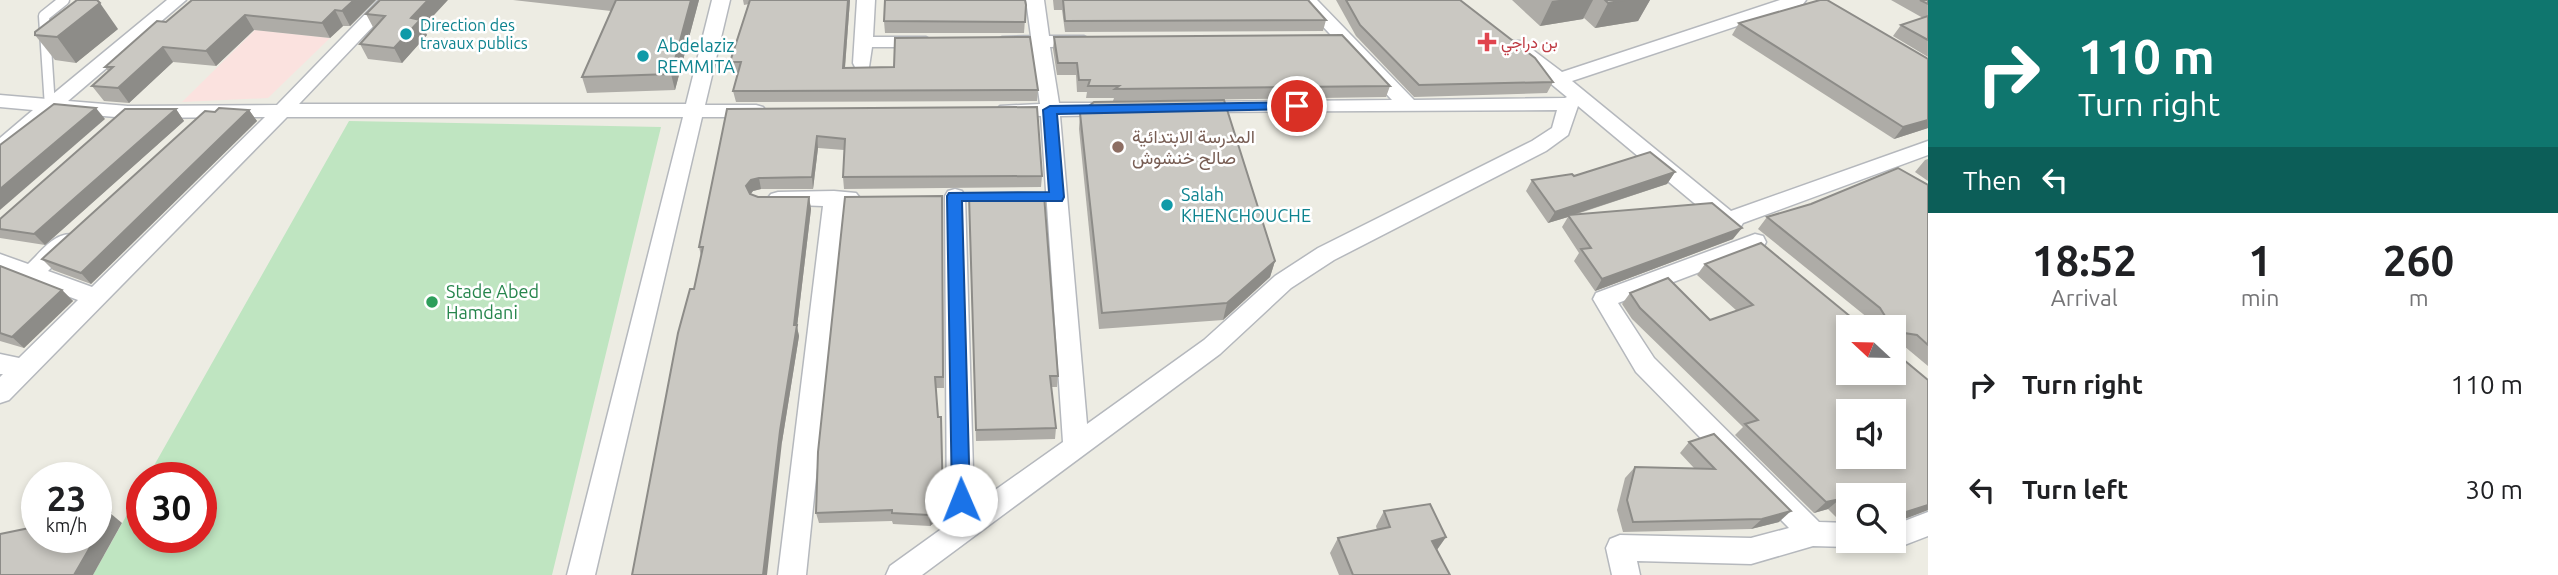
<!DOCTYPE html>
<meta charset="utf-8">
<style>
body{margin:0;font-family:Ubuntu,Vazirmatn,sans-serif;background:#f6f6f6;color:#202124;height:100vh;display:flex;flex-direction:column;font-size:26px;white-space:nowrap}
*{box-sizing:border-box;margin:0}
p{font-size:23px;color:#757577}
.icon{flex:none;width:38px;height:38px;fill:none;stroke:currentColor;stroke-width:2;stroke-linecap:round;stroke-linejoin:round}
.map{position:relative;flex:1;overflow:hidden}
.drawer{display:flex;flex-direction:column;background:#fff;width:630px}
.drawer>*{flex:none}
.guide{background:#0f766e;color:#fff;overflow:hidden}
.needle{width:46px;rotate:292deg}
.fabs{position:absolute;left:1836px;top:315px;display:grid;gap:14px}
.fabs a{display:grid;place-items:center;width:70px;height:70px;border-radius:0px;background:#fff;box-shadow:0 4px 10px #0003;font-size:35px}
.speed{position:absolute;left:21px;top:462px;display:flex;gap:14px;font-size:35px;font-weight:700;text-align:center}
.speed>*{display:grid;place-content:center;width:91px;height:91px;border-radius:50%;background:#fff;box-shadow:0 4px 10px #0003;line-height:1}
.speed small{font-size:18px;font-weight:400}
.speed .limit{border:10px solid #d22;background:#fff;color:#111}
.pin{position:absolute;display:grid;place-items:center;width:60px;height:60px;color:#fff;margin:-30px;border:4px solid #fff;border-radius:50%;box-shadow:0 2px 7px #0007}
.me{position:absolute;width:77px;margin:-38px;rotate:359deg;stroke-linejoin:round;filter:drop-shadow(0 0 5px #0008)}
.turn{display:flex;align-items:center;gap:24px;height:147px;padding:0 35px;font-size:32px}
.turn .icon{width:91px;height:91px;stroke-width:2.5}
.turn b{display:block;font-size:49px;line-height:60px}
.then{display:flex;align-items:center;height:66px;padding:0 35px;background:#0003;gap:14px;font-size:26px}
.eta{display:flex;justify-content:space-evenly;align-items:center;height:119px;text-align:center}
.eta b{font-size:42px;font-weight:700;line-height:49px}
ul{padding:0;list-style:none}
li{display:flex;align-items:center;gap:21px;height:105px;padding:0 35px}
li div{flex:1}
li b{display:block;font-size:26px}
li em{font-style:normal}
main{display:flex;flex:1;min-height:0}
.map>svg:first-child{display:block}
</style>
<main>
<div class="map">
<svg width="1928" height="575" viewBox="0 0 1928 575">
<rect width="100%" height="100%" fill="#edece3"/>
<polygon fill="#fbe2df" points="255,30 330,38 268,98 182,102"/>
<polygon fill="#bfe5c1" points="349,121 661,127 552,575 93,575 142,488 142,537 201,537 201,478 147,478"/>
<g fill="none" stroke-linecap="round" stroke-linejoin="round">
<defs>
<polyline id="service" points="50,107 44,16 64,0"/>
<g id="minor">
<path d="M 167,0 L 186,0 L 68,101 L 128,106 L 277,105 L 379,0 L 398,0 L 299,104 L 686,104 L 712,0 L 730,0 L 705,105 L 756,105 L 763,107 L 766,111 L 763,115 L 756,117 L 702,117 L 595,575 L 567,575 L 683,117 L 287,117 L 9,400 L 0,403 L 0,377 L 3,374 L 0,374 L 0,354 L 19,358 L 78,300 L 0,271 L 0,254 L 28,264 C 41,252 56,230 75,235 L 78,241 L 48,271 L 92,287 L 265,117 L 128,118 L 55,112 L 7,153 L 0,155 L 0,138 L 33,110 L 0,107 L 0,95 L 47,99 Z"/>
<polygon points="857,0 875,0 873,37 926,37 935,42 926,47 872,47 869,67 855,67 853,63"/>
<polygon points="1026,0 1044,0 1049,36 1084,36 1093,41 1084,46 1050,47 1059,103 1116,103 1123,105 1126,109 1123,113 1116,115 1060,116 1087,424 1204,340 1275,276 1318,248 1532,141 1552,128 1557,110 1189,112 1186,108 1189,104 1196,102 1392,100 1298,0 1317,0 1414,100 1565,98 1567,97 1509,49 1506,45 1509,41 1521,41 1562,72 1780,0 1806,0 1803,4 1572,81 1731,211 1928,141 1928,155 1743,223 1740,228 1732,231 1724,228 1578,106 1568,135 1546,151 1334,260 1291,288 1220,354 922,575 886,575 890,566 947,525 945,196 948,191 955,189 962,191 965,196 974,505 1063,442 1041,116 1000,114 997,110 1000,106 1040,104 1032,47 1002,47 993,42 1002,37 1031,36"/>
<polygon points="834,191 856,193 860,198 856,203 844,205 806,575 778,575 823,206 771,204 767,199 771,194 778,192"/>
<polygon points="1755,234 1763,236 1766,242 1763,248 1618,303 1654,358 1819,522 1848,523 1848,541 1859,541 1848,547 1813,546 1751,564 1637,561 1640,575 1612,575 1606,548 1610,539 1620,535 1751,538 1789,528 1636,372 1593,299 1596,293"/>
<polygon points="1928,512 1928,536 1894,549 1884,546 1882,541 1894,541 1894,525"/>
</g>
</defs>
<use href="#service" stroke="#b5b8bd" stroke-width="13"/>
<use href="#minor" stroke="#b5b8bd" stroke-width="3"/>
<use href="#service" stroke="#fff" stroke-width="10"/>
<use href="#minor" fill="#fff" fill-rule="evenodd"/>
</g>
<g fill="#aeaca7">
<polygon points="192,0 376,0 350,26 343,26 330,38 254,30 216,66 173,62 129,103 104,101 92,86 108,71 105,67 166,22"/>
<polygon points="380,0 423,27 427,35 402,63 368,59 360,44 374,29 366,14"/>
<polygon points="513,0 699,0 675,90 587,93 582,77 611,11"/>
<polygon points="743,0 850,0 845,68 1038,90 1037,101 736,102 733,91 738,74 732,74 730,62 749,4 744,5"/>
<polygon points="1053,0 1308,0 1326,20 1323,31 1065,32 1062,10 1054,10"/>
<polygon points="1336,0 1460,0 1553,82 1547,93 1414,97 1356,36"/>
<polygon points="1512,0 1650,0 1638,21 1595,28 1584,18 1583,19 1540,26"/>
<polygon points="1891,0 1928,0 1928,57 1893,36 1901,25 1923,18"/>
<polygon points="1026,5 1024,33 885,33 884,21"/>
<polygon points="1739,23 1928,128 1894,139 1732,35"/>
<polygon points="118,29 76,63 55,60 35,35"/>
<polygon points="1054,37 1390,86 1386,97 1113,101 1114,98 1086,98 1087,92 1077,92 1076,75 1057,75 1053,49"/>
<polygon points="176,109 184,121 45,245 0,238 0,219"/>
<polygon points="727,109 1042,176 1041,187 844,189 843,177 844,150 818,148 813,189 761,189 753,191 751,194 758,197 809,197 811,209 797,327 799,336 782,442 694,289 701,256 699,247"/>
<polygon points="249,110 257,121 91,284 53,270 42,259 215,112"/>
<polygon points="1080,113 1275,261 1270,277 1223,320 1099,329 1079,129"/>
<polygon points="1928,159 1928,181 1915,172 1925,160"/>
<polygon points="1675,172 1667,184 1574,215 1733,239 1595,291 1574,261 1579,253 1562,227 1568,217 1548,223 1526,191 1532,180 1574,176"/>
<polygon points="1928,185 1928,366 1904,346 1904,360 1928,380 1928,510 1894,523 1894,495 1848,495 1848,521 1839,520 1828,509 1814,513 1735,435 1743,427 1632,319 1622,304 1630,293 1710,320 1737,311 1697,275 1705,264 1857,322 1868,318 1758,229 1767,217"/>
<polygon points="942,196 944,388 936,388 938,417 941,417 944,515 930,526 893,524 892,521 819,523 816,513"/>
<polygon points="969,208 1058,376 1057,387 1051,387 1056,428 1055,439 976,441"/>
<polygon points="0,266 62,290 73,301 24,348 0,341"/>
<polygon points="1689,442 1779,522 1751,529 1623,532 1617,510 1625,478 1635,467 1694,468 1680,453"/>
<polygon points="1384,511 1446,537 1437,550 1450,575 1339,575 1330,553 1338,538 1377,530 1376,526"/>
</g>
<g fill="#8d8c88">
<polygon points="354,0 376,0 350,26 342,11"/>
<polygon points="428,0 448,0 423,27 427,35 402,63 394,48 411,18"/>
<polygon points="691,0 699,0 675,90 671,74"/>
<polygon points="848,0 850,0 844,79 843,68"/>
<polygon points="1559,0 1593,0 1583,19 1540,26 1552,1"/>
<polygon points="1625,0 1650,0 1638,21 1595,28 1608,3"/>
<polygon points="100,3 118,29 76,63 57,37"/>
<polygon points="335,10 343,26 330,38 322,23"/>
<polygon points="245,15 254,30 216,66 206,51"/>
<polygon points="163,47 173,62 129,103 118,88"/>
<polygon points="96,108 105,119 0,210 0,189"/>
<polygon points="176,109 184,121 45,245 34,234"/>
<polygon points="249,110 257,121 91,284 81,273"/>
<polygon points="1928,120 1928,128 1894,139 1903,127"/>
<polygon points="817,136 818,148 813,189 812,177"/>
<polygon points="1675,172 1667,184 1569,216 1568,215 1568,217 1548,223 1555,212"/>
<polygon points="759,178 761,189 753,191 748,197 746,186 751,180"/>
<polygon points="809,197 811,209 797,327 799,336 782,442 767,575 763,575 780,431 794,325"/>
<polygon points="1742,228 1733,239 1595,291 1602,279"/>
<polygon points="1275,261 1270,277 1223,320 1227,303"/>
<polygon points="62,290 73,301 24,348 12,337"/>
<polygon points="1840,499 1828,509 1814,513 1826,502"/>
<polygon points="943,504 944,515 930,526 929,515"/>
<polygon points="1928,505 1928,510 1894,523 1906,512"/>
<polygon points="96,506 101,510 98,527 96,526"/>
<polygon points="1791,511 1779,522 1751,529 1762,519"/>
<polygon points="110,513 122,523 93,575 74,575"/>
<polygon points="1446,537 1436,551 1432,541"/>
</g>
<g fill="#cac8c2" stroke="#8d8c88" stroke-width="2" fill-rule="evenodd">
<polygon points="77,0 97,0 100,3 57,37 35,35 35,32"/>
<polygon points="192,0 354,0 342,11 335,10 322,23 245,15 206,51 163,47 118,88 92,86 113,67 105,67 157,21 166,22"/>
<polygon points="380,0 428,0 411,18 420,20 394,48 360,44 385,16 366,14"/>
<polygon points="616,0 691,0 671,74 582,77"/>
<polygon points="750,0 848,0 843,68 894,67 895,38 1030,37 1038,90 733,91 741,62 730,62"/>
<polygon points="885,0 1025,0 1026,5 1025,22 884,21"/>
<polygon points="1063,0 1308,0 1326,20 1065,21"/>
<polygon points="1346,0 1460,0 1535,58 1553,82 1419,85 1360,25"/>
<polygon points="1605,0 1625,0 1608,3"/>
<polygon points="1820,0 1827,0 1928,59 1928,120 1903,127 1739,23"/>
<polygon points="1920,0 1928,0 1928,4"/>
<polygon points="1928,16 1928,40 1901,25"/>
<polygon points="1342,35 1390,86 1115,89 1119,86 1088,86 1090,80 1079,80 1077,63 1058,63 1054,37"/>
<polygon points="1224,100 1275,261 1227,303 1102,313 1080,113 1094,102"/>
<polygon points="54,104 96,108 0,189 0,145"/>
<polygon points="1037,107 1042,176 843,177 845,139 817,136 812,177 759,178 751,180 746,186 750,194 758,197 809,197 794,325 797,325 780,431 763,575 632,575 678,333 690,289 694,289 703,247 699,247 727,109"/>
<polygon points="219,108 249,110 81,273 42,259 205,111 215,112"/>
<polygon points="125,109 176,109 34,234 0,229 0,219"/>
<polygon points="1650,152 1675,172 1555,212 1532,180 1572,174 1574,176"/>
<path d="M 1898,168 L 1928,185 L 1928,345 L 1917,335 L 1904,333 L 1904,360 L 1928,380 L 1928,505 L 1906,512 L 1894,512 L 1894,495 L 1848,495 L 1848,506 L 1840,499 L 1826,502 L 1745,424 L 1758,420 L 1640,308 L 1630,293 L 1668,278 L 1710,320 L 1753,305 L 1705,264 L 1761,243 L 1857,322 L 1862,318 L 1882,318 L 1885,316 L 1880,308 L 1767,217 L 1811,204 ZM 1848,327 L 1894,327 L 1894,373 L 1848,373 ZM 1848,411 L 1894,411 L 1894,457 L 1848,457 Z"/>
<polygon points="1044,195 1058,376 1050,376 1056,428 976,430 969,196"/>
<polygon points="942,196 943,377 935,377 938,417 941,417 943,504 929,515 892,513 892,510 816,513 818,452 845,197"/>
<polygon points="1712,203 1742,228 1602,279 1581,249 1591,248 1568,215"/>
<polygon points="0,266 62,290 12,337 0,333"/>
<polygon points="1714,434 1791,511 1762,519 1633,522 1627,500 1635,467 1715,469 1689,442"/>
<polygon points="1430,504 1446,537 1432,541 1450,575 1353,575 1338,538 1390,527 1384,511"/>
<polygon points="110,513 96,537 96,515"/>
<polygon points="37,521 37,537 96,537 74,575 0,575 0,534 34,527"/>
</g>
<polygon fill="#1a73e8" stroke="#114b97" stroke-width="2" points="1297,102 1304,106 1302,109 1057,114 1064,197 1062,201 962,201 970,500 968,506 961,509 954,506 952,500 947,196 949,193 1049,192 1043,110 1050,106"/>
<g fill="#0f9aa8" stroke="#fff" stroke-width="2.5">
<circle cx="406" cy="34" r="7"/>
<circle cx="643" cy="56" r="7"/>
<circle cx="1167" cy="205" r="7"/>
</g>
<path fill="#e0444e" stroke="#fff" stroke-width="2.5" d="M1483.5 31.5h7v7h7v7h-7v7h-7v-7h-7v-7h7z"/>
<circle fill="#8d6e63" stroke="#fff" stroke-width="2.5" cx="1118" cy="147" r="7"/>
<circle fill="#2e9e5b" stroke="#fff" stroke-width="2.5" cx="432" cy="302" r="7"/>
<g text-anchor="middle" stroke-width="5" stroke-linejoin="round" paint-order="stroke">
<g font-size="16" fill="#0d838f" stroke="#fff" text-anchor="start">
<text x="420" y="31">Direction des<tspan x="420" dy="18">travaux publics</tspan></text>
</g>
<g font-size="16" fill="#be3a42" stroke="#fff" text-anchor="start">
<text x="1501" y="48">بن دراجي</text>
</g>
<g font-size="18" fill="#0d838f" stroke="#fff" text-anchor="start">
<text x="657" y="52">Abdelaziz<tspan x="657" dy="21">REMMITA</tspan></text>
<text x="1181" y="201">Salah<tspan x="1181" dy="21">KHENCHOUCHE</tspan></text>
</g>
<g font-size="18" fill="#785e54" stroke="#fff" text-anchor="start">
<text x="1132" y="143">المدرسة الابتدائية<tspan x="1132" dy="21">صالح خنشوش</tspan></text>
</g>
<g font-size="18" fill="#27864d" stroke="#fff" text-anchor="start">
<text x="446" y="298">Stade Abed<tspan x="446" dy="21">Hamdani</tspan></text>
</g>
</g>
</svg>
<div class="fabs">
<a><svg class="needle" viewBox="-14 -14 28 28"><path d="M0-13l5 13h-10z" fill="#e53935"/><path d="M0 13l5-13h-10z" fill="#757577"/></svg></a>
<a><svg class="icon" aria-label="sound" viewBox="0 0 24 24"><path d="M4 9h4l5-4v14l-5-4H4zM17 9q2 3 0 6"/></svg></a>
<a><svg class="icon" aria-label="search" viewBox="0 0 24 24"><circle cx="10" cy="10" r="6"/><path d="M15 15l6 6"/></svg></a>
</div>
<div class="speed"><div>23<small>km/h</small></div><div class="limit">30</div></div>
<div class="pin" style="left:1297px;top:106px;background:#d93025"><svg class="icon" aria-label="arrive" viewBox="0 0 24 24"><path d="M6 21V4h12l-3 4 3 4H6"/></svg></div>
<svg class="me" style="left:961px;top:500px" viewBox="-20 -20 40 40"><circle r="19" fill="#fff"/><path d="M0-13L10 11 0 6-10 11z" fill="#1a73e8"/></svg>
</div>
<section class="drawer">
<div class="guide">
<div class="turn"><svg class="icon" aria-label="right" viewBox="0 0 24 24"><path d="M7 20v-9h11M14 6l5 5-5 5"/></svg><div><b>110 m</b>Turn right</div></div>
<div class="then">Then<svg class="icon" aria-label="left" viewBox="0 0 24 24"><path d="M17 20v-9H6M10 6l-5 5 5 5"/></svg></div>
</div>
<div class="eta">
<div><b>18:52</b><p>Arrival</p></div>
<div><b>1</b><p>min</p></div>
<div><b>260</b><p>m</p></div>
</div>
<ul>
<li><svg class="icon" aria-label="right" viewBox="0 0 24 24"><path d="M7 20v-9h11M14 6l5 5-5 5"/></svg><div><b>Turn right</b></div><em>110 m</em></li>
<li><svg class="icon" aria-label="left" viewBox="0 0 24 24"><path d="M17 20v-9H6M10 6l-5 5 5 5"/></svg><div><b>Turn left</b></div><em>30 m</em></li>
</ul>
</section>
</main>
